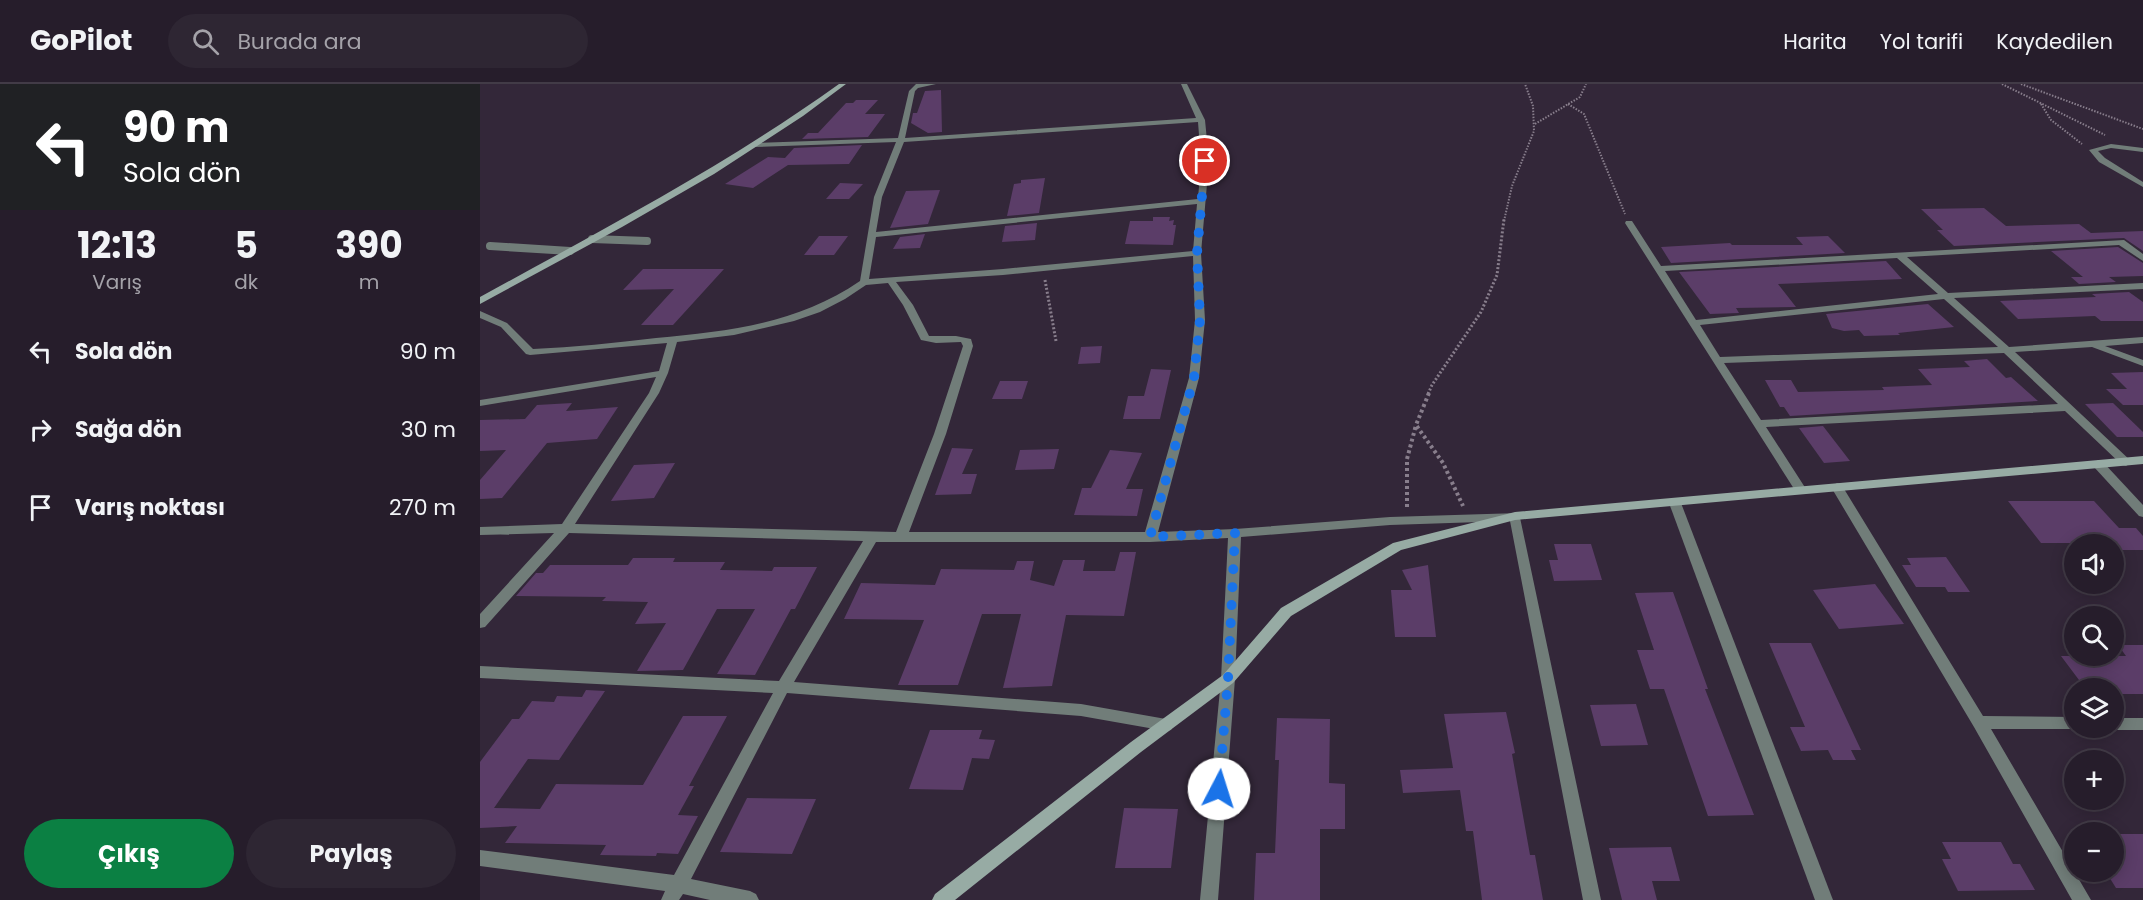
<!DOCTYPE html>
<html lang="tr">
<meta charset="utf-8">
<style>
body{margin:0;font-family:Poppins,sans-serif;background:#2e2633;color:#f1f3f6;height:100vh;display:flex;flex-direction:column;font-size:22px;white-space:nowrap}
*{box-sizing:border-box;margin:0}
p{font-size:20px;color:#a4a2a9}
.icon{flex:none;width:33px;height:33px;fill:none;stroke:currentColor;stroke-width:2;stroke-linecap:round;stroke-linejoin:round}
.map{position:relative;flex:1;overflow:hidden}
.sheet{display:flex;flex-direction:column;background:#261d2b;width:480px}
.sheet>*{flex:none}
.banner{background:#202124;color:#fff;overflow:hidden}
.controls{position:absolute;left:1584px;top:450px;display:grid;gap:12px}
.controls a{display:grid;place-items:center;width:60px;height:60px;border-radius:50%;background:#261d2b;box-shadow:0 3px 15px #0003,0 0 0 2px #423b47;font-size:30px}
.pin{position:absolute;display:grid;place-items:center;width:51px;height:51px;color:#fff;margin:-26px;border:3px solid #fff;border-radius:50%;box-shadow:0 2px 6px #0007}
.me{position:absolute;width:66px;margin:-33px;rotate:5deg;stroke-linejoin:round;filter:drop-shadow(0 0 4px #0008)}
.turn{display:flex;align-items:center;gap:21px;height:126px;padding:0 24px;font-size:27px}
.turn .icon{width:78px;height:78px;stroke-width:2.5}
.turn b{display:block;font-size:42px;line-height:51px}
.eta{display:flex;justify-content:space-evenly;align-items:center;height:102px;text-align:center}
.eta b{font-size:36px;font-weight:700;line-height:42px}
.primary-button{display:flex;gap:12px;margin-top:auto;padding:12px 24px}
.primary-button a{flex:1;height:69px;border-radius:36px;background:#0b8043;color:#fff;font-size:24px;font-weight:700;line-height:69px;text-align:center}
.primary-button a+a{background:#2e2633;color:#f1f3f6}
ul{padding:0;list-style:none}
li{display:flex;align-items:center;gap:18px;height:78px;padding:0 24px}
li div{flex:1}
li b{display:block;font-size:22px}
li em{font-style:normal}
header{display:flex;align-items:center;gap:36px;box-sizing:border-box;height:84px;padding:0 30px;background:#261d2b;border-bottom:2px solid #423b47}
header strong{font-size:28px}
nav{display:flex;gap:33px;margin-inline-start:auto;font-size:21px}
.search{width:420px;height:54px;background:#2e2633;display:flex;align-items:center;gap:15px;box-sizing:border-box;padding:0 21px;border-radius:33px;color:#a4a2a9;font-size:22px}
main{display:flex;flex:1;min-height:0}
.map>svg:first-child{display:block}
</style>
<header>
<strong>GoPilot</strong>
<div class="search"><svg class="icon" aria-label="search" viewBox="0 0 24 24"><circle cx="10" cy="10" r="6"/><path d="M15 15l6 6"/></svg>Burada ara</div>
<nav><a>Harita</a><a>Yol tarifi</a><a>Kaydedilen</a></nav>
</header>
<main>
<section class="sheet">
<div class="banner">
<div class="turn"><svg class="icon" aria-label="left" viewBox="0 0 24 24"><path d="M17 20v-9H6M10 6l-5 5 5 5"/></svg><div><b>90 m</b>Sola dön</div></div>
</div>
<div class="eta">
<div><b>12:13</b><p>Varış</p></div>
<div><b>5</b><p>dk</p></div>
<div><b>390</b><p>m</p></div>
</div>
<ul>
<li><svg class="icon" aria-label="left" viewBox="0 0 24 24"><path d="M17 20v-9H6M10 6l-5 5 5 5"/></svg><div><b>Sola dön</b></div><em>90 m</em></li>
<li><svg class="icon" aria-label="right" viewBox="0 0 24 24"><path d="M7 20v-9h11M14 6l5 5-5 5"/></svg><div><b>Sağa dön</b></div><em>30 m</em></li>
<li><svg class="icon" aria-label="arrive" viewBox="0 0 24 24"><path d="M6 21V4h12l-3 4 3 4H6"/></svg><div><b>Varış noktası</b></div><em>270 m</em></li>
</ul>
<div class="primary-button"><a>Çıkış</a><a>Paylaş</a></div>
</section>
<div class="map">
<svg width="1663" height="816" viewBox="0 0 1663 816">
<rect width="100%" height="100%" fill="#332739"/>
<g fill="#5b3d68">
<polygon points="461,6 462,48 448,49 431,39 433,29 437,29 445,7"/>
<polygon points="376,16 398,16 385,30 405,30 388,53 322,55 328,49 338,49 366,19 373,19"/>
<polygon points="382,61 369,80 308,81 273,104 245,100 288,73 305,74 314,64"/>
<polygon points="565,94 559,129 527,132 534,100 541,99 541,96"/>
<polygon points="360,99 383,100 369,115 346,115"/>
<polygon points="460,106 448,140 410,144 426,107"/>
<polygon points="1504,124 1526,142 1599,140 1611,149 1663,147 1663,167 1644,154 1474,162 1457,146 1463,146 1441,125"/>
<polygon points="673,133 690,133 689,137 694,136 693,141 696,141 693,161 645,160 650,137 673,137"/>
<polygon points="557,139 555,156 522,158 525,142"/>
<polygon points="445,150 440,164 413,165 420,153"/>
<polygon points="339,152 368,152 354,171 324,171"/>
<polygon points="1348,152 1365,169 1191,179 1181,163 1250,159 1252,161 1323,161 1316,153"/>
<polygon points="1638,163 1663,179 1663,192 1629,193 1636,198 1599,200 1591,193 1603,193 1571,167"/>
<polygon points="1406,177 1422,195 1298,200 1316,223 1256,224 1259,229 1230,230 1199,188"/>
<polygon points="163,185 244,185 193,241 161,241 194,205 143,206"/>
<polygon points="1649,208 1663,218 1663,237 1621,237 1615,232 1538,235 1520,217 1616,213 1612,210"/>
<polygon points="1448,220 1474,243 1418,249 1420,251 1384,252 1379,246 1364,247 1352,244 1346,230"/>
<polygon points="622,262 620,279 598,280 601,263"/>
<polygon points="1507,275 1526,294 1531,293 1558,317 1310,332 1304,323 1300,323 1285,296 1311,296 1318,308 1404,306 1402,303 1452,301 1438,285 1490,283 1484,277"/>
<polygon points="671,285 691,286 680,335 643,335 648,312 664,312"/>
<polygon points="1663,288 1663,321 1643,321 1626,305 1647,305 1631,289"/>
<polygon points="520,297 548,297 542,315 512,315"/>
<polygon points="92,319 86,327 138,323 117,355 67,359 22,414 0,415 0,396 26,366 0,367 0,336 45,335 57,321"/>
<polygon points="1633,319 1663,348 1663,353 1637,353 1605,320"/>
<polygon points="1343,342 1360,364 1370,377 1344,379 1319,344"/>
<polygon points="472,364 493,365 482,390 497,390 491,410 455,411"/>
<polygon points="579,365 574,385 535,386 540,366"/>
<polygon points="630,366 662,369 646,405 663,405 657,432 594,431 602,404 611,404"/>
<polygon points="195,379 174,414 131,417 154,381"/>
<polygon points="1528,417 1614,417 1639,444 1656,444 1663,452 1663,466 1638,466 1632,459 1561,459"/>
<polygon points="1074,460 1111,460 1122,496 1074,497 1069,476 1078,476"/>
<polygon points="640,468 656,468 644,532 586,531 572,602 523,604 541,530 502,530 478,601 418,601 444,536 364,535 381,499 455,501 461,485 534,486 537,477 554,477 550,496 574,502 583,476 605,476 603,487 635,487"/>
<polygon points="1466,473 1490,508 1468,508 1465,503 1436,503 1422,481 1431,481 1427,474"/>
<polygon points="153,474 195,474 193,478 245,478 240,486 292,487 294,483 337,483 315,525 311,525 275,591 237,590 275,525 237,525 203,586 157,587 186,539 155,540 168,518 122,517 126,513 36,512 56,489 63,489 70,481 148,481"/>
<polygon points="948,481 956,553 915,553 911,506 932,506 922,486"/>
<polygon points="1395,500 1424,540 1359,545 1333,506"/>
<polygon points="1193,508 1228,605 1225,605 1274,731 1228,732 1184,605 1170,605 1157,566 1174,566 1155,509"/>
<polygon points="1289,559 1331,559 1381,666 1371,666 1376,676 1353,676 1348,666 1321,667 1310,643 1325,643"/>
<polygon points="1638,561 1663,561 1663,610 1634,610 1634,604 1605,604 1581,572 1646,572"/>
<polygon points="106,606 125,607 79,676 48,675 14,724 60,725 76,700 163,701 203,632 247,632 209,702 214,702 198,731 218,732 198,770 177,769 176,772 120,771 126,761 25,759 37,742 0,744 0,678 32,635 39,635 52,617 74,618 77,612 102,613"/>
<polygon points="1156,620 1168,661 1121,662 1110,621"/>
<polygon points="1026,628 1035,669 1032,670 1050,771 1055,771 1063,816 1002,816 993,747 986,747 980,706 923,709 920,686 973,684 964,630"/>
<polygon points="797,634 850,635 849,699 865,700 865,745 840,745 840,816 774,816 776,769 795,769 799,676 795,676"/>
<polygon points="450,646 502,646 499,655 515,656 509,675 492,674 483,706 429,705"/>
<polygon points="267,714 336,715 312,770 240,768"/>
<polygon points="644,724 698,725 691,784 635,784"/>
<polygon points="1634,750 1663,750 1663,804 1636,804 1626,788 1634,788"/>
<polygon points="1462,758 1521,758 1533,780 1540,780 1555,806 1478,807 1462,775 1471,775"/>
<polygon points="1191,763 1200,797 1172,797 1177,816 1142,816 1129,764"/>
</g>
<g fill="none" stroke-linecap="round" stroke-linejoin="round">
<g stroke="#887e8c" stroke-width="2" stroke-dasharray="1.5 1.5" stroke-linecap="butt">
<polyline points="1522,0 1625,51"/>
<polyline points="1541,0 1663,45"/>
<polyline points="1088,20 1104,30 1145,130"/>
<polyline points="1561,20 1571,36 1602,60"/>
<polyline points="1055,40 1100,13 1106,0"/>
<polyline points="1024,137 1032,102 1054,47 1053,22 1045,0"/>
</g>
<g stroke="#887e8c" stroke-width="3" stroke-dasharray="2 2" stroke-linecap="butt">
<polyline points="565,196 576,257"/>
<polyline points="948,310 952,301 1001,228 1017,191 1024,135"/>
</g>
<g stroke="#887e8c" stroke-width="4" stroke-dasharray="3 3" stroke-linecap="butt">
<polyline points="949,309 936,341 963,379 983,422"/>
<polyline points="927,423 927,375 936,341"/>
</g>
<g stroke="#717d79" stroke-width="8">
<polyline points="112,155 167,157"/>
<polyline points="10,162 90,167"/>
</g>
<g fill="#717d79" fill-rule="evenodd">
<path d="M 436,0 L 456,0 L 438,4 L 435,7 L 425,54 L 716,34 L 701,0 L 707,0 L 725,36 L 729,77 L 721,169 L 725,236 L 719,294 L 678,448 L 755,445 L 910,433 L 1039,429 L 1121,816 L 1103,816 L 1030,437 L 910,441 L 761,453 L 755,595 L 738,816 L 720,816 L 741,595 L 748,454 L 670,458 L 396,458 L 314,598 L 601,620 L 686,635 L 691,636 L 694,641 L 691,646 L 686,647 L 601,632 L 307,609 L 211,795 L 270,807 L 276,810 L 279,816 L 230,816 L 203,810 L 199,816 L 181,816 L 185,807 L 0,782 L 0,766 L 194,791 L 293,609 L 0,594 L 0,582 L 299,597 L 383,457 L 89,449 L 5,543 L 0,544 L 0,530 L 74,449 L 0,451 L 0,443 L 82,440 L 169,309 L 176,293 L 0,322 L 0,316 L 179,287 L 187,259 L 50,271 L 46,270 L 21,243 L 0,234 L 0,227 L 27,239 L 53,265 C 94,263 135,259 176,254 C 249,247 317,240 380,197 L 394,113 L 416,58 L 274,63 L 270,61 L 274,59 L 418,54 L 429,7 ZM 718,38 L 721,77 L 718,115 L 396,148 L 402,113 L 424,58 ZM 717,120 L 713,167 L 523,185 L 389,195 L 396,153 ZM 713,172 L 715,236 L 709,294 L 665,448 L 429,448 L 466,350 L 493,262 L 491,255 L 476,252 L 449,252 L 433,221 L 416,198 L 523,191 ZM 408,199 L 423,221 L 441,256 L 456,259 L 481,258 L 483,262 L 454,350 L 416,448 L 95,440 L 179,309 L 188,289 L 197,258 L 254,251 L 314,237 L 340,228 L 365,215 L 386,201 Z"/>
<polygon points="1631,60 1663,64 1663,68 1631,64 1618,67 1625,74 1663,98 1663,103 1619,78 1609,66"/>
<path d="M 1146,137 L 1152,137 L 1181,182 L 1644,156 L 1663,170 L 1663,177 L 1639,161 L 1427,173 L 1468,209 L 1663,199 L 1663,205 L 1474,214 L 1529,263 L 1663,253 L 1663,259 L 1625,262 L 1663,276 L 1663,282 L 1612,263 L 1535,268 L 1652,378 L 1646,382 L 1642,381 L 1585,327 L 1286,343 L 1326,405 L 1320,409 L 1316,408 L 1145,139 ZM 1417,174 L 1458,210 L 1216,236 L 1185,187 ZM 1464,215 L 1518,263 L 1240,273 L 1220,241 ZM 1524,269 L 1578,320 L 1281,336 L 1244,279 Z"/>
<polygon points="1618,376 1622,377 1663,421 1663,433 1659,432 1614,383 1612,380"/>
<polygon points="1357,399 1361,400 1503,632 1594,633 1594,644 1599,644 1594,645 1511,645 1611,816 1592,816 1494,643 1351,403"/>
<polygon points="1195,415 1201,419 1353,816 1335,816 1189,419"/>
<polygon points="1634,634 1663,634 1663,646 1634,646 1629,645 1634,644"/>
</g>
<g fill="#97aba4" fill-rule="evenodd">
<path d="M 359,0 L 366,0 L 323,32 L 234,90 L 142,143 L 0,220 L 0,213 C 122,146 245,82 359,0 Z"/>
<polygon points="1663,372 1663,380 1035,436 921,466 811,532 753,599 661,668 475,816 452,816 455,810 651,658 743,591 801,524 913,459 1035,428"/>
</g>
</g>
<g fill="none" stroke-linecap="round" stroke-linejoin="round">
<polyline stroke="#1a73e8" stroke-width="10" stroke-dasharray="0 18" points="725,77 717,169 720,236 714,294 670,453 755,449 748,595 739,705"/>
</g>
</svg>
<div class="controls">
<a><svg class="icon" aria-label="sound" viewBox="0 0 24 24"><path d="M4 9h4l5-4v14l-5-4H4zM17 9q2 3 0 6"/></svg></a>
<a><svg class="icon" aria-label="search" viewBox="0 0 24 24"><circle cx="10" cy="10" r="6"/><path d="M15 15l6 6"/></svg></a>
<a><svg class="icon" aria-label="layers" viewBox="0 0 24 24"><path d="M12 4l9 5-9 5-9-5zM3 14l9 5 9-5"/></svg></a>
<a>+</a>
<a>−</a>
</div>
<div class="pin" style="left:725px;top:77px;background:#d93025"><svg class="icon" aria-label="arrive" viewBox="0 0 24 24"><path d="M6 21V4h12l-3 4 3 4H6"/></svg></div>
<svg class="me" style="left:739px;top:705px" viewBox="-20 -20 40 40"><circle r="19" fill="#fff"/><path d="M0-13L10 11 0 6-10 11z" fill="#1a73e8"/></svg>
</div>
</main>
